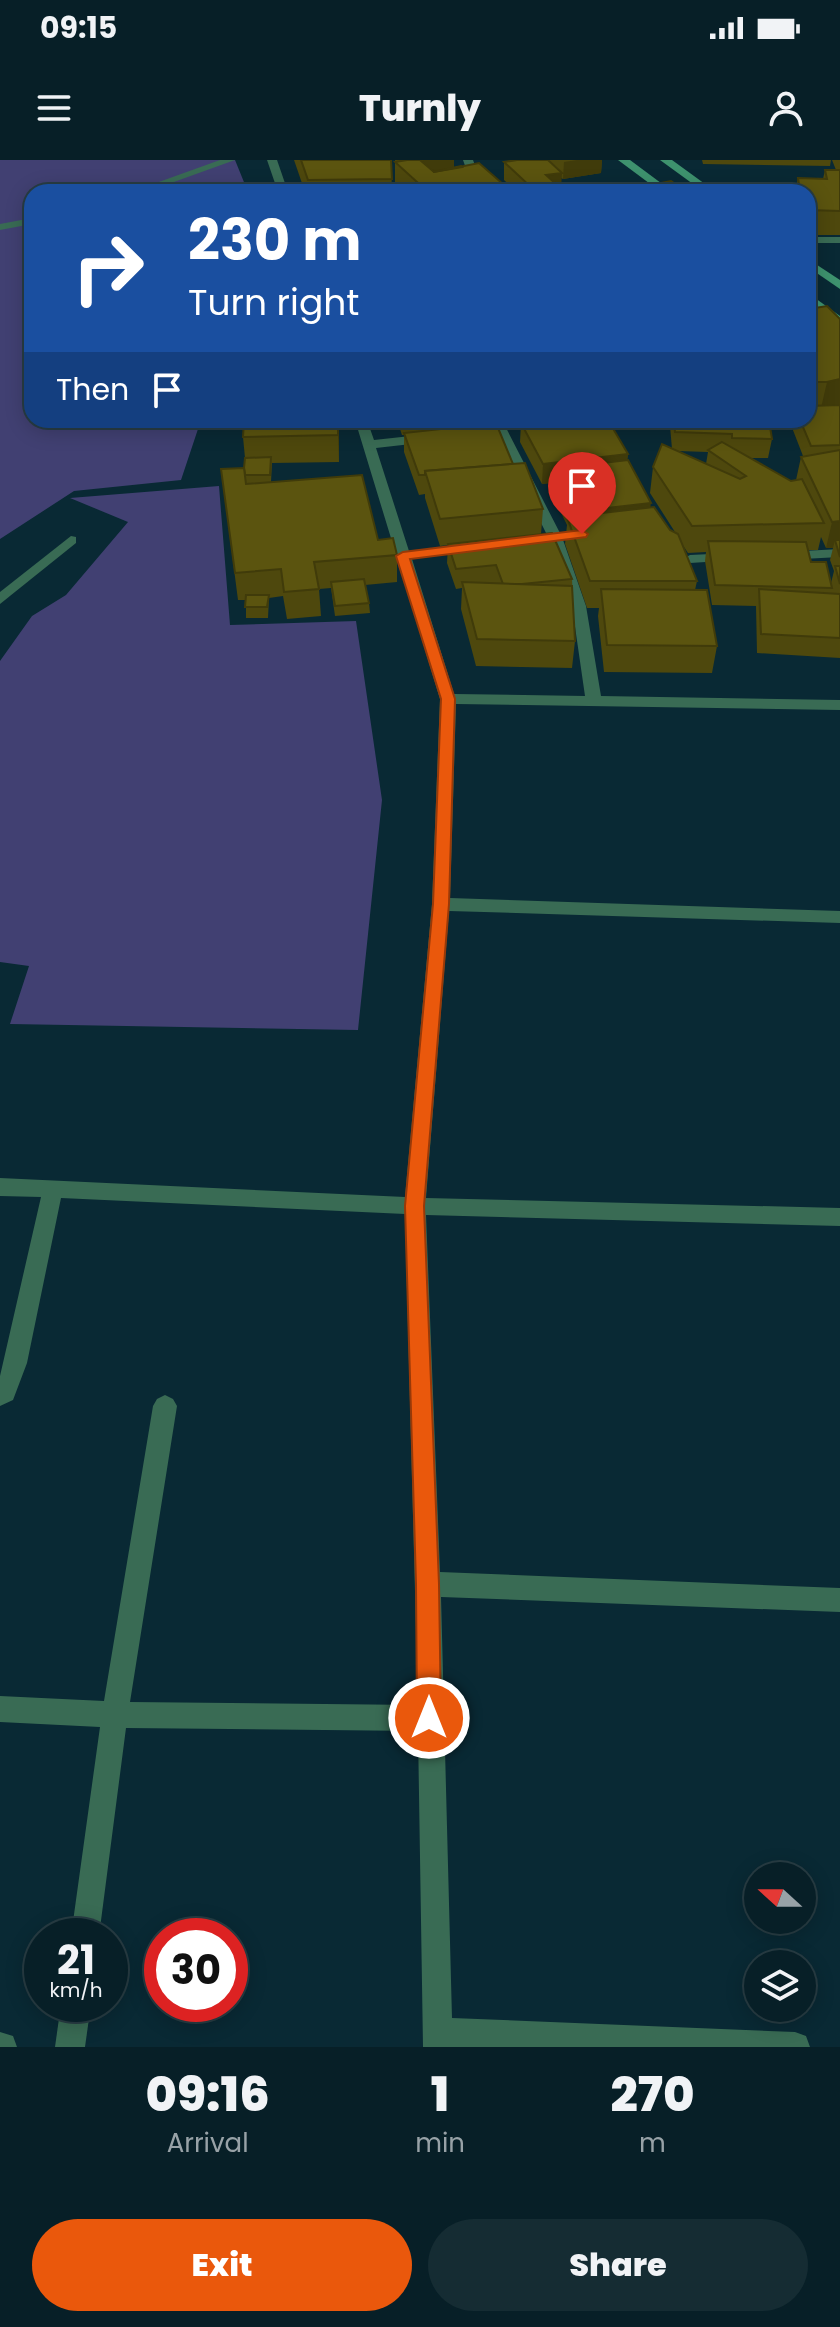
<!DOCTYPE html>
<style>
body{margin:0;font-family:Poppins,sans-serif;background:#152c33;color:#f1f3f6;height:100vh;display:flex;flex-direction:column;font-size:30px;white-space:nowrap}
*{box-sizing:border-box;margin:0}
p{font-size:26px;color:#98a2a7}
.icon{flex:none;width:44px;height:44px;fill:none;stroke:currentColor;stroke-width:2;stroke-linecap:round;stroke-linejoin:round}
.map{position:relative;height:1887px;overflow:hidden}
.sheet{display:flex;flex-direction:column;background:#071f27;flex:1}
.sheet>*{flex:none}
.top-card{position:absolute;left:24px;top:24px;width:792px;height:244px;border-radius:24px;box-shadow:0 4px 20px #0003,0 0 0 2px #283d44;background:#1a4fa0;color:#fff;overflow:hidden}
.needle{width:52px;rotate:291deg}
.buttons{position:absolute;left:744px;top:1702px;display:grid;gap:16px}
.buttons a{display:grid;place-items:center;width:72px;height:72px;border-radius:50%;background:#071f27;box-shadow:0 4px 20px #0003,0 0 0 2px #283d44;font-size:40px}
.speed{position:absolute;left:24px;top:1758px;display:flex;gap:16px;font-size:40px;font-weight:700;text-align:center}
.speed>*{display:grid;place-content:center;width:104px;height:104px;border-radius:50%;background:#071f27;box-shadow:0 4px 20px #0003,0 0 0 2px #283d44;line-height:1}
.speed small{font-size:20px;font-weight:400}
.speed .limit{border:12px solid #d22;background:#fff;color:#111}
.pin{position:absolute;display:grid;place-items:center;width:68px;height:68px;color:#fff;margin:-82px -34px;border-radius:50% 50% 50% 0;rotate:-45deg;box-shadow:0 0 8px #0007}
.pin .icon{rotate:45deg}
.me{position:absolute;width:88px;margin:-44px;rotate:0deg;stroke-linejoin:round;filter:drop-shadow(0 0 6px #0008)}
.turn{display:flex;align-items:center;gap:28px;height:168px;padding:0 32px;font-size:36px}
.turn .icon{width:104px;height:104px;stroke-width:2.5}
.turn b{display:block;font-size:56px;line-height:68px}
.then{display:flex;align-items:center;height:76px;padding:0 32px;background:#0003;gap:16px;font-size:30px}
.eta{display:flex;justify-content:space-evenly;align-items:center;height:136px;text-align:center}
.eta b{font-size:48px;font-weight:800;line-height:56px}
.primary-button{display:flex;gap:16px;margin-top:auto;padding:16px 32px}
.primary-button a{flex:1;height:92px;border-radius:48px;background:#ea580c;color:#fff;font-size:32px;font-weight:800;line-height:92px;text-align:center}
.primary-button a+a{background:#152c33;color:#f1f3f6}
.status{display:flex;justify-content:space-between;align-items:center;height:56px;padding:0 40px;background:#071f27;direction:ltr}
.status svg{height:22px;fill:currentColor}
header{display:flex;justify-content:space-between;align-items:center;height:104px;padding:0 32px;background:#071f27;font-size:36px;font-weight:800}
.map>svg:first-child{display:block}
</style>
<div class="status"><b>09:15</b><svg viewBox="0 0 49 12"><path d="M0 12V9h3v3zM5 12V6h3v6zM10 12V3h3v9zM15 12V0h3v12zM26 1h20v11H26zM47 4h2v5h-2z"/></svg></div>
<header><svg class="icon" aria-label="menu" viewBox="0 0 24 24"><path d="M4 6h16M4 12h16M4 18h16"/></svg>Turnly<svg class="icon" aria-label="person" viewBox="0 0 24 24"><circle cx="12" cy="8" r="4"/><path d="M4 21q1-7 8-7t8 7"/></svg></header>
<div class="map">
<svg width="840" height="1887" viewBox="0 0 840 1887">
<rect width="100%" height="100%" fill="#092934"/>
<g fill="#414072">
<polygon points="0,0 235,0 248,32 32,32 32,260 201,260 181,320 74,331 0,379"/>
<polygon points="219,326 230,465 356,461 382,640 358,870 10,864 29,806 0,802 0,501 32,456 66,435 128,362 70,338"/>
</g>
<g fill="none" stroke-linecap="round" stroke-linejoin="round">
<g fill="#396b54" fill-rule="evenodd">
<polygon points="220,0 235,0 146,32 131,32"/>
<polygon points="267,0 277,0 288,32 278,32"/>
<path d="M 463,0 L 473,0 L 479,16 L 497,32 C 477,32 469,18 463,0 Z"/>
<polygon points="32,58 32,64 0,70 0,64"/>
<rect x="808" y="77" width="32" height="6"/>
<polygon points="840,251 840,259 817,265 705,264 699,260 808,260 808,257"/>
<polygon points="355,260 367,260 374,280 429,274 436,278 429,282 376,288 409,391 474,383 481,387 474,391 412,399 454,534 585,536 572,446 548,377 490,260 502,260 562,377 586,446 601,536 840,540 840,550 456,544 450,738 840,751 840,763 449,751 426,1038 840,1048 840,1066 426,1055 440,1412 840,1428 840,1452 441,1437 452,1858 795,1872 806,1876 810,1887 423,1887 418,1571 126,1568 99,1776 71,1776 100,1567 0,1562 0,1536 104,1541 153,1246 157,1239 165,1235 173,1239 177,1246 130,1542 418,1545 405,1054 61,1038 27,1203 13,1240 0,1246 0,1216 41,1037 0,1036 0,1018 405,1037 432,744 440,539"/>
<polygon points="579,260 675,260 669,264 584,267 578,263"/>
<polygon points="71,376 76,377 76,383 0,444 0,432"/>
<polygon points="840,389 840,397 784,400 777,396 784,392"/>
<polygon points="732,393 737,394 737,400 690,403 683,399 690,395"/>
<polygon points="61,1844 91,1844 85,1887 55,1887"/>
<polygon points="0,1872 13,1876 17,1887 0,1887"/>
</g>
<g fill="#3e926e" fill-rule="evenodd">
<polygon points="618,0 630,0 673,32 661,32"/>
<polygon points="660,0 672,0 716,32 704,32"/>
<polygon points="808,99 840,120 840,129 808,107"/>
<polygon points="808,133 840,156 840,166 808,143"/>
</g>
</g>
<g fill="#4e480d" fill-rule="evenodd">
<polygon points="294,0 391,0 392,32 305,32"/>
<polygon points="395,0 454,0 454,7 512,32 401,32 395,26"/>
<polygon points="517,0 602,0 601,13 563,19 561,18 561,30 556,32 517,32 504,20 504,2"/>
<polygon points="702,0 831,0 830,6 703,4"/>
<polygon points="832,0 840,0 840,75 808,75 808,32 795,32 798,18 823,19 825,10 836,10"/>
<path d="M 808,128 L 812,136 L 810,149 L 840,159 L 840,244 L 836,245 L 840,245 L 840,498 L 757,493 L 756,446 L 712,445 L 705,401 L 706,392 L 688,393 L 682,384 L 697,421 L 695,430 L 717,486 L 712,513 L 604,512 L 598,456 L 599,448 L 587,448 L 565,384 L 567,365 L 549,328 L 550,323 L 542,324 L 520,282 L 521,263 L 542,260 L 504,263 L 503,260 L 608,260 L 628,294 L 627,300 L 650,348 L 670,370 L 675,372 L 650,333 L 653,307 L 672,289 L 670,266 L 671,260 L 769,260 L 772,279 L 768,298 L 750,298 L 791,321 L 796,320 L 801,297 L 803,296 L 791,265 L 792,260 L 808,260 ZM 678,291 L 708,292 L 706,304 ZM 821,377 L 826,388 L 833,388 L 830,400 L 834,411 L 831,423 L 811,402 L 808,390 L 818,390 Z"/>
<polygon points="244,260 339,260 339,302 272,303 271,322 378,380 397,395 397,422 365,425 369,443 370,453 335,456 331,428 319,429 321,456 287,459 283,436 269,438 268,458 246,458 246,440 238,440 221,309 244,308 245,298 243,277"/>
<polygon points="397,260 485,260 485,264 513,304 543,349 541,374 572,419 575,481 572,508 476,506 461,449 462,428 456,429 447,403 448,385 440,386 425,338 425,334 419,335 404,292 404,275 402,275"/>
</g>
<g fill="#403b0a">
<polygon points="423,0 454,0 454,13 404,11"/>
<polygon points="577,0 602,0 601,13 563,19 564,2"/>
<polygon points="562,13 561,30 556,32 533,32 533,29 546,15"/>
<polygon points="840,219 840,244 821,248 827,222"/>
<polygon points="338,260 339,260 339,302 338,275"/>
<polygon points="628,294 626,313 551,309 550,323 542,324 543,304"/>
<polygon points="651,343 648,362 570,366 572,352"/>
<polygon points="840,361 840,387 835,380 833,388 826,388 832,362"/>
</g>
<g fill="#5b540f" stroke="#403b0a" stroke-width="2">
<polygon points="301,0 391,0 392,19 308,20"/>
<polygon points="407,0 420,0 434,12 479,3 512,32 428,32 395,2"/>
<polygon points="517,0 548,0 562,13 546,15 557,25 533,29 504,2"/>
<polygon points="461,6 462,7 433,12"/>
<polygon points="825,10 840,10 840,51 808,50 808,32 800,32 798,18 827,19"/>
<polygon points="671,21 687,32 615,32"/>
<polygon points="375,27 378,32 325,32"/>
<polygon points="827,146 840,159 840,219 827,222 815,222 808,201 808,149"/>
<polygon points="840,245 840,285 811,286 800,260 808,260 808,246"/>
<polygon points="244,260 338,260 338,275 243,277"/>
<polygon points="545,260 608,260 628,294 543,304 521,263"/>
<polygon points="674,260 769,260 772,279 732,278 732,274 675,272"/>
<polygon points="496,263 513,304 425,311 425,315 419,315 404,273"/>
<polygon points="722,282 791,321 802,319 824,363 692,366 653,307 662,284 740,319 746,316 708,290"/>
<polygon points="840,290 840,361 832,362 801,297"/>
<polygon points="271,297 270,315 245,315 244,308 245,298"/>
<polygon points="628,300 651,343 572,352 551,309"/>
<polygon points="525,303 543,349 440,359 425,311"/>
<polygon points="244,308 246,324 362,315 378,380 393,378 397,395 314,402 319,429 284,432 281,409 235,413 221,309"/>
<polygon points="654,347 670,370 678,374 697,421 590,421 567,357"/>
<polygon points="552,373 572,419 522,424 503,424 496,405 456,409 448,384"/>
<polygon points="835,380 840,380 840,397"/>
<polygon points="708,381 806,382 811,402 826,402 832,428 715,425"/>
<polygon points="835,406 840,406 840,424"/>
<polygon points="364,419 369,443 335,446 331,422"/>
<polygon points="462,422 572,426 575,481 477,479"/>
<polygon points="601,429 707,430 717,486 607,485"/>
<polygon points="759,429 840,434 840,478 761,474"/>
<polygon points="246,435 269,435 267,447 245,447"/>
</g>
<polygon fill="#ea580c" stroke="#983908" stroke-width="2" points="582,370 588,374 586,377 410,399 455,539 449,744 424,1046 439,1424 441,1558 437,1567 429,1570 420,1567 417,1558 416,1424 405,1046 433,744 441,539 396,396 403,392"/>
</svg>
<div class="buttons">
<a><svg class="needle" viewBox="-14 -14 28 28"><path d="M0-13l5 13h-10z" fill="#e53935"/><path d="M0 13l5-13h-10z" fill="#98a2a7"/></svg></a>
<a><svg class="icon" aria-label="layers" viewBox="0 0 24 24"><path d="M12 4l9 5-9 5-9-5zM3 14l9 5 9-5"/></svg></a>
</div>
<div class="speed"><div>21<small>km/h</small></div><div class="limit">30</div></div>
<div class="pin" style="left:582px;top:374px;background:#d93025"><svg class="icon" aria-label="arrive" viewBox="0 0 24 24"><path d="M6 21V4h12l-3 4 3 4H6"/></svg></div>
<svg class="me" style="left:429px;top:1558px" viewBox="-20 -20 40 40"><circle r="17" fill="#ea580c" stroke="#fff" stroke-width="3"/><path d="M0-11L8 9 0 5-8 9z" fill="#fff"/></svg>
<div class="top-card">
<div class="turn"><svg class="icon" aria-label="right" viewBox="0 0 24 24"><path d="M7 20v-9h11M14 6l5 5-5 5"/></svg><div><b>230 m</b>Turn right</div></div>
<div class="then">Then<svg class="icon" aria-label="arrive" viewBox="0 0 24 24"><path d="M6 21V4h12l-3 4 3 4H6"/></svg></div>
</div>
</div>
<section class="sheet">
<div class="eta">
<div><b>09:16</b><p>Arrival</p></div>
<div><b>1</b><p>min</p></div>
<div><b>270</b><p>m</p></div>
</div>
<div class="primary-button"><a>Exit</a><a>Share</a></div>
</section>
